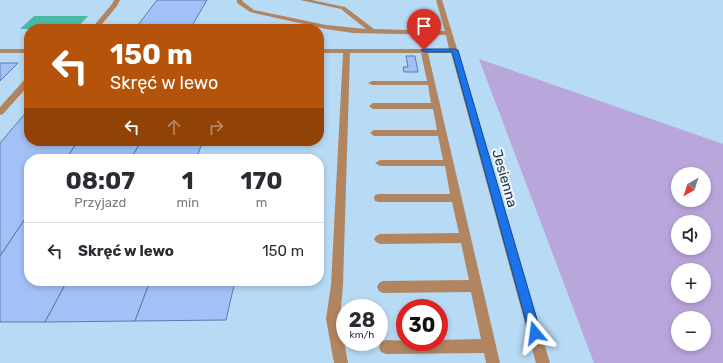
<!DOCTYPE html>
<html lang="pl">
<meta charset="utf-8">
<style>
body{margin:0;font-family:Rubik,sans-serif;background:#f7f7f7;color:#2b2b33;height:100vh;display:flex;flex-direction:column;font-size:15px;white-space:nowrap}
*{box-sizing:border-box;margin:0}
p{font-size:13px;color:#7c7c81}
.icon{flex:none;width:22px;height:22px;fill:none;stroke:currentColor;stroke-width:2;stroke-linecap:round;stroke-linejoin:round}
.map{position:relative;flex:1;overflow:hidden}
.side{position:absolute;left:24px;top:154px;width:300px;height:132px;display:flex;flex-direction:column;background:#fff;border-radius:16px;box-shadow:0 2px 6px #0003}
.side>*{flex:none}
.guide{position:absolute;left:24px;top:24px;width:300px;height:122px;border-radius:16px;box-shadow:0 2px 6px #0003;background:#b45309;color:#fff;overflow:hidden}
.needle{width:26px;rotate:219deg}
.fabs{position:absolute;left:671px;top:167px;display:grid;gap:8px}
.fabs a{display:grid;place-items:center;width:40px;height:40px;border-radius:50%;background:#fff;box-shadow:0 2px 6px #0003;font-size:20px}
.speed{position:absolute;left:336px;top:299px;display:flex;gap:8px;font-size:20px;font-weight:700;text-align:center}
.speed>*{display:grid;place-content:center;width:52px;height:52px;border-radius:50%;background:#fff;box-shadow:0 2px 6px #0003;line-height:1}
.speed small{font-size:10px;font-weight:400}
.speed .limit{border:6px solid #d22;background:#fff;color:#111}
.pin{position:absolute;display:grid;place-items:center;width:34px;height:34px;color:#fff;margin:-41px -17px;border-radius:50% 50% 50% 0;rotate:-45deg;box-shadow:0 0 4px #0007}
.pin .icon{rotate:45deg}
.me{position:absolute;width:44px;margin:-22px;rotate:344deg;stroke-linejoin:round;filter:drop-shadow(0 0 3px #0008)}
.turn{display:flex;align-items:center;gap:14px;height:84px;padding:0 20px;font-size:18px}
.turn .icon{width:52px;height:52px;stroke-width:2.5}
.turn b{display:block;font-size:28px;line-height:34px}
.lanes{display:flex;align-items:center;height:38px;padding:0 20px;background:#0003;justify-content:center;gap:20px;direction:ltr}
.lanes .off{opacity:.35}
.eta{display:flex;justify-content:space-evenly;align-items:center;height:68px;text-align:center}
.eta b{font-size:24px;font-weight:700;line-height:28px}
ul{padding:0;list-style:none}
li{display:flex;align-items:center;gap:12px;height:56px;padding:0 20px;border-top:1px solid #e1e1e2}
li div{flex:1}
li b{display:block;font-size:15px}
li em{font-style:normal}
.map>svg:first-child{display:block}
</style>
<div class="map">
<svg width="723" height="363" viewBox="0 0 723 363">
<rect width="100%" height="100%" fill="#b7daf5"/>
<path fill="#b9a6db" fill-rule="evenodd" d="M 479,59 L 723,144 L 723,363 L 594,363 ZM 678,174 L 704,174 L 704,200 L 678,200 ZM 678,222 L 704,222 L 704,248 L 678,248 ZM 678,270 L 704,270 L 704,296 L 678,296 ZM 678,318 L 704,318 L 704,344 L 678,344 Z"/>
<polygon fill="#4abaa8" points="34,16 88,16 76,29 20,29"/>
<g fill="#a2c1f7" stroke="#5c7baf">
<polygon points="157,0 207,0 190,29 135,29"/>
<polygon points="406,56 415,56 418,72 404,72 403,67 408,67"/>
<polygon points="0,63 18,63 0,81"/>
<polygon points="29,109 29,141 78,141 66,159 29,159 29,213 0,256 0,143"/>
<polygon points="78,141 141,141 131,159 66,159"/>
<polygon points="141,141 203,141 196,159 131,159"/>
<polygon points="29,213 29,281 67,281 45,322 0,322 0,256"/>
<polygon points="67,281 150,281 135,321 45,322"/>
<polygon points="150,281 235,281 226,320 135,321"/>
</g>
<g fill="none" stroke-linecap="round" stroke-linejoin="round">
<g fill="#b18560" fill-rule="evenodd">
<polygon points="114,0 120,0 117,6 98,29 91,29 112,4"/>
<polygon points="237,0 243,0 242,1 254,10 326,25 366,29 341,9 300,0 312,0 345,7 374,29 445,31 436,0 442,0 457,49 459,51 458,52 550,363 536,363 451,53 428,53 500,363 486,363 484,353 386,354 381,352 379,347 381,342 386,340 439,342 439,340 481,339 471,292 383,293 379,291 377,287 379,283 383,281 469,280 461,243 380,244 376,242 374,239 376,236 380,234 459,233 452,202 379,202 375,201 374,198 375,195 379,194 450,194 445,166 380,166 375,163 380,160 443,160 438,136 374,136 370,133 374,130 437,130 433,109 373,109 369,106 373,103 431,103 428,85 372,85 368,83 372,81 427,81 421,53 350,53 343,285 340,319 348,363 334,363 326,319 331,285 343,53 319,53 319,49 449,49 446,35 353,33 326,29 250,12 237,3"/>
<rect x="0" y="49" width="29" height="4"/>
<polygon points="26,78 29,78 29,85 3,114 0,115 0,107"/>
</g>
</g>
<polygon fill="#1a73e8" stroke="#114b97" points="422,49 455,49 458,50 541,333 539,337 535,339 531,337 529,333 452,52 424,52 421,50"/>
<g text-anchor="middle" stroke-width="4" stroke-linejoin="round" paint-order="stroke">
<g font-size="14" fill="#213a4c" stroke="#f1f7fc">
<text transform="translate(505 178) rotate(74)" y="5">Jesienna</text>
</g>
</g>
</svg>
<div class="fabs">
<a><svg class="needle" viewBox="-14 -14 28 28"><path d="M0-13l5 13h-10z" fill="#e53935"/><path d="M0 13l5-13h-10z" fill="#7c7c81"/></svg></a>
<a><svg class="icon" aria-label="sound" viewBox="0 0 24 24"><path d="M4 9h4l5-4v14l-5-4H4zM17 9q2 3 0 6"/></svg></a>
<a>+</a>
<a>−</a>
</div>
<div class="speed"><div>28<small>km/h</small></div><div class="limit">30</div></div>
<div class="pin" style="left:424px;top:50px;background:#d93025"><svg class="icon" aria-label="arrive" viewBox="0 0 24 24"><path d="M6 21V4h12l-3 4 3 4H6"/></svg></div>
<svg class="me" style="left:535px;top:333px" viewBox="-20 -20 40 40"><path d="M0-17L14 15 0 8-14 15z" fill="#1a73e8" stroke="#fff" stroke-width="4"/></svg>
<div class="guide">
<div class="turn"><svg class="icon" aria-label="left" viewBox="0 0 24 24"><path d="M17 20v-9H6M10 6l-5 5 5 5"/></svg><div><b>150 m</b>Skręć w lewo</div></div>
<div class="lanes"><svg class="icon" aria-label="left" viewBox="0 0 24 24"><path d="M17 20v-9H6M10 6l-5 5 5 5"/></svg><svg class="icon off" aria-label="ahead" viewBox="0 0 24 24"><path d="M12 20V5M6 11l6-6 6 6"/></svg><svg class="icon off" aria-label="right" viewBox="0 0 24 24"><path d="M7 20v-9h11M14 6l5 5-5 5"/></svg></div>
</div>
<section class="side">
<div class="eta">
<div><b>08:07</b><p>Przyjazd</p></div>
<div><b>1</b><p>min</p></div>
<div><b>170</b><p>m</p></div>
</div>
<ul>
<li><svg class="icon" aria-label="left" viewBox="0 0 24 24"><path d="M17 20v-9H6M10 6l-5 5 5 5"/></svg><div><b>Skręć w lewo</b></div><em>150 m</em></li>
</ul>
</section>
</div>
